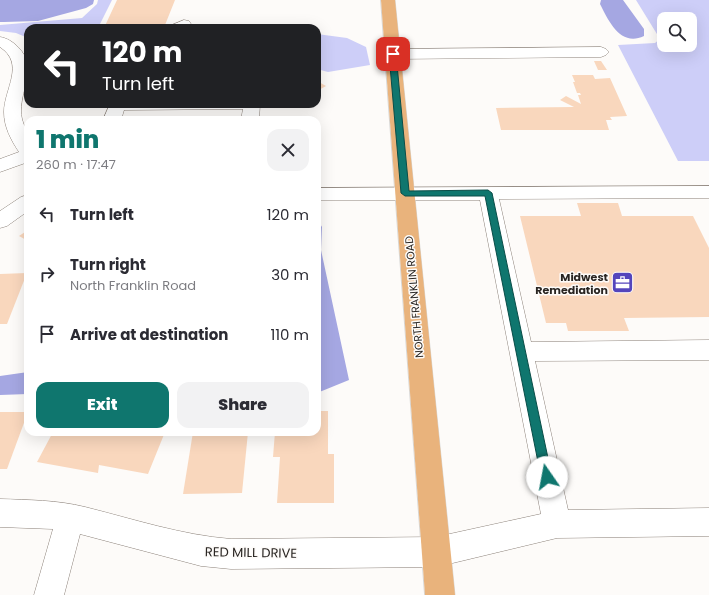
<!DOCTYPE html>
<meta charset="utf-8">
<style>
body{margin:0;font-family:Poppins,sans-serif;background:#f2f2f3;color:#2b2b33;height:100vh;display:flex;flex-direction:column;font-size:15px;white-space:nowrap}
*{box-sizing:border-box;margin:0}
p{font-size:13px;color:#7c7c81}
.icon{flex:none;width:22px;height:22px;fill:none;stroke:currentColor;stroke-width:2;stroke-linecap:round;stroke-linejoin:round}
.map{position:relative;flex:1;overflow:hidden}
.drawer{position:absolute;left:24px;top:116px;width:297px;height:320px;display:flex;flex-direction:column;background:#fff;border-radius:12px;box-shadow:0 4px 16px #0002}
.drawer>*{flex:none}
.guide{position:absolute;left:24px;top:24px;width:297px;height:84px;border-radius:12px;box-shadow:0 4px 16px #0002;background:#202124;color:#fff;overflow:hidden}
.buttons{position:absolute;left:657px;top:12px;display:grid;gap:8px}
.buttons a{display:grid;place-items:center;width:40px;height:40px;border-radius:8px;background:#fff;box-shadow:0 4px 16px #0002;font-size:20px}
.pin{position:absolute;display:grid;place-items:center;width:34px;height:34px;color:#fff;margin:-17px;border-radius:8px;box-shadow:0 2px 6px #0006}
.me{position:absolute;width:44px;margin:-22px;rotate:348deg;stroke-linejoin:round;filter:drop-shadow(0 0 3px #0008)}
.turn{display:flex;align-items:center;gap:14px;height:84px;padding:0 12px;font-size:18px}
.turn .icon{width:52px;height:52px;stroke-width:2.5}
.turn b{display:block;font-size:28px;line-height:34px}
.round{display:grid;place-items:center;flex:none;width:42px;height:42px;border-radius:12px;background:#f2f2f3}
.overview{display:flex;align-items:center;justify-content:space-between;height:68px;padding:0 12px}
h1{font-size:24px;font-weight:800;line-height:30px;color:#0f766e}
.cta{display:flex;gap:8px;margin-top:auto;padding:8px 12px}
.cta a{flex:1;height:46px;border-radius:12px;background:#0f766e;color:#fff;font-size:16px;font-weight:800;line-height:46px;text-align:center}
.cta a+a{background:#f2f2f3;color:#2b2b33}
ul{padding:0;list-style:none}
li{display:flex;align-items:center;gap:12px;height:60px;padding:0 12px}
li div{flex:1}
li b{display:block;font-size:15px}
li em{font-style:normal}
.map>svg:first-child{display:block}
</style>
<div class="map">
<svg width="709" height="595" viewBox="0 0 709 595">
<rect width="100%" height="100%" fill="#fdfbf9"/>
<g fill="#cdcef8" fill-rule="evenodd">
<polygon points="98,0 112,0 98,28 28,28 28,38 16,33 0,31 0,25 82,18 97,4"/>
<path d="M 636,0 L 709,0 L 709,161 L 678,161 L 618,45 L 655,43 L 660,39 ZM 664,19 L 690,19 L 690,45 L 664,45 Z"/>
<polygon points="317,34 347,38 366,47 370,65 328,72 317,69"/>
</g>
<g fill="#a5a7e2">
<polygon points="0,0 94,0 93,4 86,8 38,21 4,22 0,22"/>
<path d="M 601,0 L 623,0 L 644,29 L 644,36 C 621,47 609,22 600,4 Z"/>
<polygon points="319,222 322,227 321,250 349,380 317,393 317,223"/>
<polygon points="28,372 28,394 0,395 0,376"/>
</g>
<g fill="#f9d7bd">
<polygon points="117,0 175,0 165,25 136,25 135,28 104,28"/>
<polygon points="594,61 601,61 607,70 598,70"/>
<polygon points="572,75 593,75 595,79 610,78 627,116 610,117 612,120 606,120 609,130 501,130 496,108 574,107 560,100 566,96 581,104 578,95 581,95 580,93 577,93 573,82 575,82"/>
<polygon points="317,81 326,86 317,91"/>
<polygon points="577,203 618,203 622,216 693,216 709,248 709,317 624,318 629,331 568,331 566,323 546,323 520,216 581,216"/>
<polygon points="28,230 28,241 19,236"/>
<polygon points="27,273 7,324 0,324 0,274"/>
<polygon points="317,411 328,411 328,454 334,454 334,503 277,503 280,457 273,457 275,432 317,432"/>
<polygon points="0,412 28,412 7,469 0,469"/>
<polygon points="53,432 165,432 148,474 99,465 98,473 37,462"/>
<polygon points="193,432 248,432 242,493 183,494"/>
</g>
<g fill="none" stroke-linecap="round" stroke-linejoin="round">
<defs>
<g id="minor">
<polygon points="184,20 189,21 191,24 189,27 170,28 172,25"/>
<path d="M 0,37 C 7,38 13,42 18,47 C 38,67 21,87 21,111 C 21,121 26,128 28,137 C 30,144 28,154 28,162 L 0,172 L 0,159 L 19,152 C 11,140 4,127 4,112 C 4,89 26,64 0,47 Z"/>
<polygon points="601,47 606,49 609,52 606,55 601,57 393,59 388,57 385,54 388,51 393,49"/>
<polygon points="110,104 260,104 259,120 241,120 243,109 124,110 121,120 103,120"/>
<path d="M 709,186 L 709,198 L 499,199 L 531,342 L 709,340 L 709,360 L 535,361 L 568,510 L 709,508 L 709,536 L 557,538 L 436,567 L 231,569 L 201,566 L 80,534 L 64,595 L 34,595 L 53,529 L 0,527 L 0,499 C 28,500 57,500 85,507 C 133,519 181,535 231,539 L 436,537 L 541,514 L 480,200 L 317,200 L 317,188 Z"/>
<polygon points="28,195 28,211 7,226 0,228 0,211 21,197"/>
</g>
<polygon id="major" points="381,0 395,0 455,595 425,595"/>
</defs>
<use href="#minor" stroke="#8c827a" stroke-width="1"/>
<use href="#major" stroke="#d8d8d7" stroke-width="1"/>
<use href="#minor" fill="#fff" fill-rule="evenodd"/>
<use href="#major" fill="#e9b37c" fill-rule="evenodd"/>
</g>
<polygon fill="#0f766e" stroke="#0a4d48" points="393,52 396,54 409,191 488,190 492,193 552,477 551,481 547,482 543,481 541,477 485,196 405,196 401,193 389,54"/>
<defs>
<symbol id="office-square" viewBox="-11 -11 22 22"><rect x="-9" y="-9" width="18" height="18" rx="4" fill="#5445bc" stroke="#fdfbf9"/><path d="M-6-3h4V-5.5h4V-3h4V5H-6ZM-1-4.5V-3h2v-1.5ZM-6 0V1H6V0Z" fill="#fff"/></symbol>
</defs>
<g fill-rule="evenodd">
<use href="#office-square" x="610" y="270" width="25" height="25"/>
</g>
<g text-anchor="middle" stroke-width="3" stroke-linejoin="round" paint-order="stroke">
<g font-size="11" font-weight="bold" fill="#292522" stroke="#fdfbf9" text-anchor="end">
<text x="608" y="281">Midwest<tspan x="608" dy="13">Remediation</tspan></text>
</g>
<g font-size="11" fill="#292522" stroke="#fdfbf9">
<text transform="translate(414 297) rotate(-95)" y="4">NORTH FRANKLIN ROAD</text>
</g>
<g font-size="13" fill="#292522" stroke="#fdfbf9">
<text transform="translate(251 552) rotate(1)" y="5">RED MILL DRIVE</text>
</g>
</g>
</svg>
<div class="buttons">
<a><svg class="icon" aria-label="search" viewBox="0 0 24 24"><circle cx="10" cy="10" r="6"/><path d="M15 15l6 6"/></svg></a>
</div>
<div class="pin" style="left:393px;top:54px;background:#d93025"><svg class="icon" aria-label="arrive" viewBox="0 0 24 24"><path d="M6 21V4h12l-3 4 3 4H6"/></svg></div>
<svg class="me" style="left:547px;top:477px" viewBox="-20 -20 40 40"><circle r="19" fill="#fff"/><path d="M0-13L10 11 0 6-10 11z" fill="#0f766e"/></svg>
<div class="guide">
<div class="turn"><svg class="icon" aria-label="left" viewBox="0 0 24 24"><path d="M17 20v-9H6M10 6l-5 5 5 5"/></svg><div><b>120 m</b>Turn left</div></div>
</div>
<section class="drawer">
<div class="overview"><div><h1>1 min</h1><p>260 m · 17:47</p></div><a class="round"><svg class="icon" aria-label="close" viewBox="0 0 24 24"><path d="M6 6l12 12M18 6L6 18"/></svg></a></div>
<ul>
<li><svg class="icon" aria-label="left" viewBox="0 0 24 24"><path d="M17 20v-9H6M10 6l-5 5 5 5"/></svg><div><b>Turn left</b></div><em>120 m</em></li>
<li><svg class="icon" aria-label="right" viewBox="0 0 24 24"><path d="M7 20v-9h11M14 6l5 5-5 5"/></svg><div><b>Turn right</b><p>North Franklin Road</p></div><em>30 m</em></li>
<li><svg class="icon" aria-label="arrive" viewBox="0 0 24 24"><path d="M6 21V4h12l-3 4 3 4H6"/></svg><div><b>Arrive at destination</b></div><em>110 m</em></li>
</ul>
<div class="cta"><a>Exit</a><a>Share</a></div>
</section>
</div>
